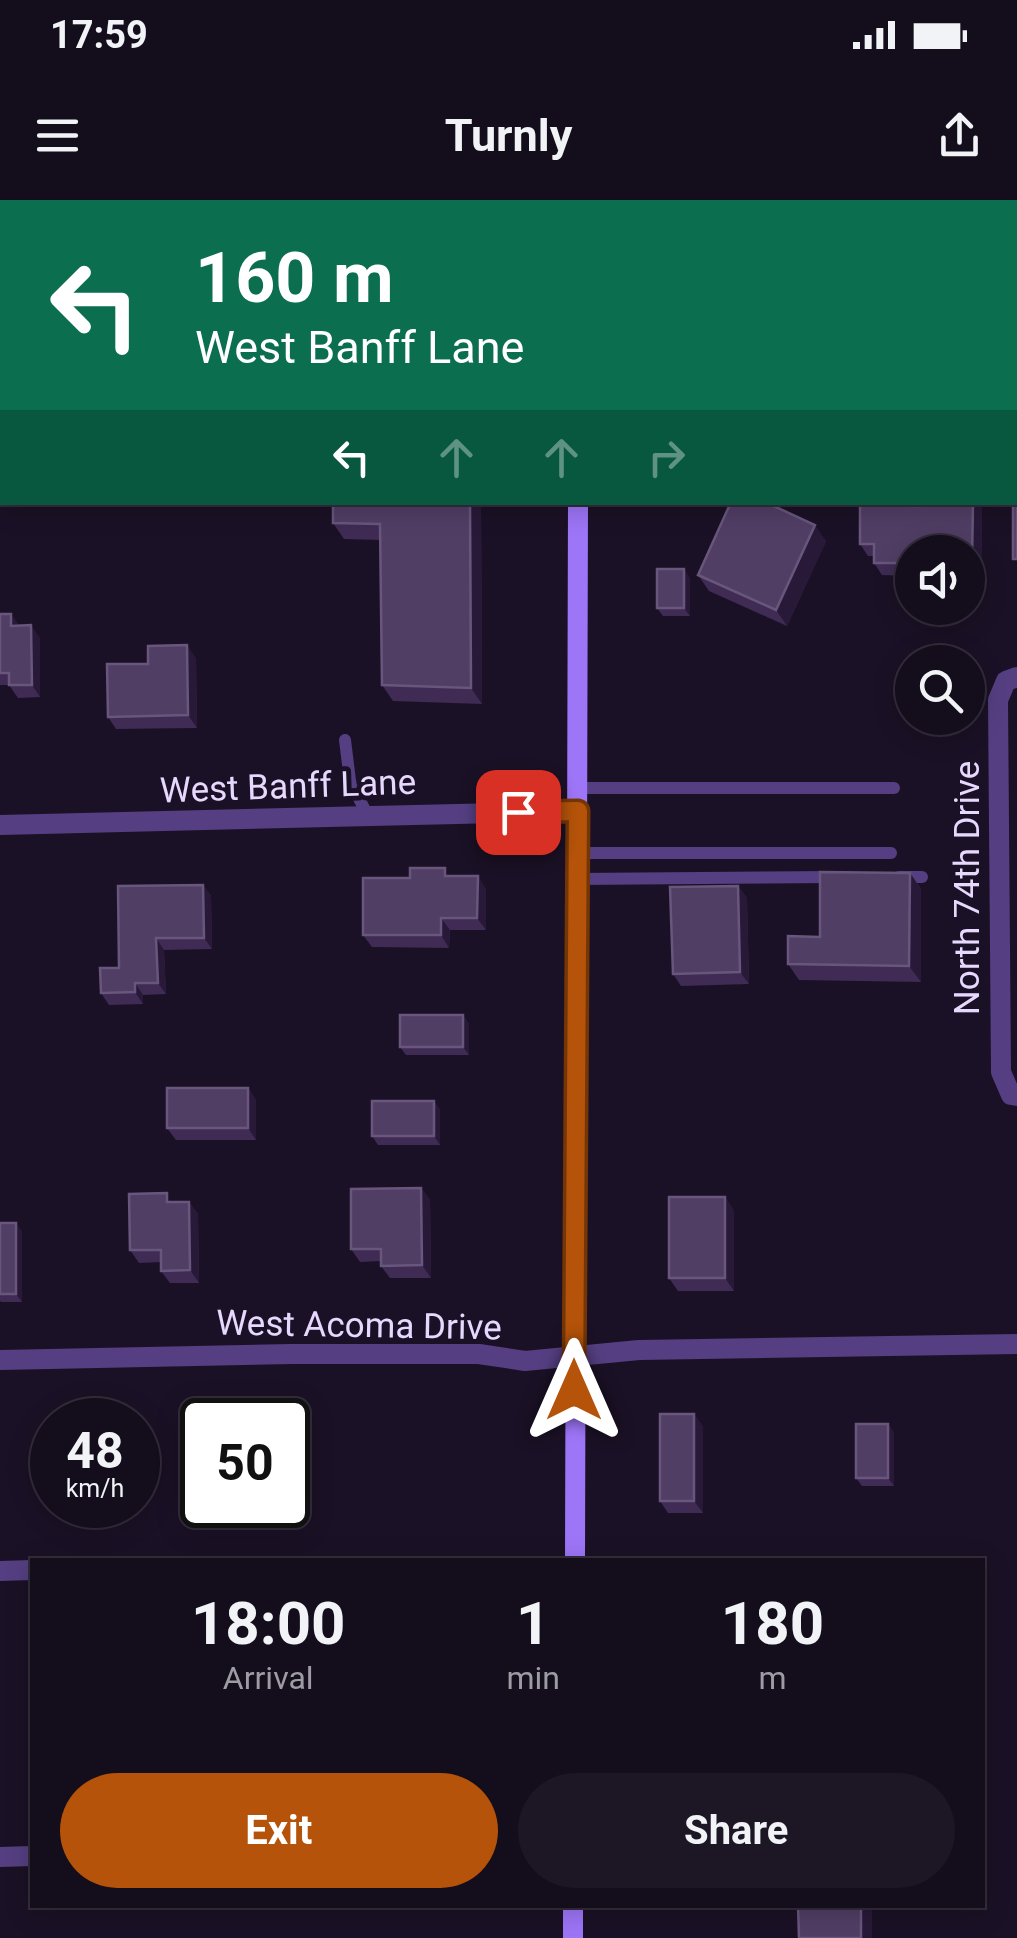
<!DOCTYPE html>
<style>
body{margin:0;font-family:Roboto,sans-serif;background:#1d1625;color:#f1f3f6;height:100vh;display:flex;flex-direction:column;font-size:38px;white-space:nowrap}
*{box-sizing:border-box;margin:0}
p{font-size:32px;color:#9d9ca3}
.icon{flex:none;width:55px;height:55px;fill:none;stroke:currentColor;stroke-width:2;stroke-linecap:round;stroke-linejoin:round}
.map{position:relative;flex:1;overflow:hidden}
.side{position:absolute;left:30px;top:1358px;width:955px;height:350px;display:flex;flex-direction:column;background:#140d1c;border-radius:0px;box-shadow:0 5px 25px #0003,0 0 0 2px #332d3b}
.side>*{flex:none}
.guide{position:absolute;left:0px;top:0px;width:1018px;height:305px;box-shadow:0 5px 25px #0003,0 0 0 2px #332d3b;background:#0b6e4f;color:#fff;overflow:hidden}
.controls{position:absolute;left:895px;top:335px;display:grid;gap:20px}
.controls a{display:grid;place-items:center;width:90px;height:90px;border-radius:50%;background:#140d1c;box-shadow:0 5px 25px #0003,0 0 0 2px #332d3b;font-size:50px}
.speed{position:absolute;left:30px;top:1198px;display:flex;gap:20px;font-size:50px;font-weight:700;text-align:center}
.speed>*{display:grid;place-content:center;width:130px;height:130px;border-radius:50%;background:#140d1c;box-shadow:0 5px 25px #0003,0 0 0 2px #332d3b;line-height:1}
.speed small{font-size:25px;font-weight:400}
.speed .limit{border:5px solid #111;border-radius:15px;background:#fff;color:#111}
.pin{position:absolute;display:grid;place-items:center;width:85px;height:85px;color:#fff;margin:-42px;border-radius:20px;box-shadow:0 5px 15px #0006}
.me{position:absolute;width:110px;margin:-55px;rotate:0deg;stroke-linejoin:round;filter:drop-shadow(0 0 8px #0008)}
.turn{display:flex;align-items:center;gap:35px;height:210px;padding:0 30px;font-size:45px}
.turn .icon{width:130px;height:130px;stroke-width:2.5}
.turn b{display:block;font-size:70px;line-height:85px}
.lanes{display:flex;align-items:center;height:95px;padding:0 30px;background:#0003;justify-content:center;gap:50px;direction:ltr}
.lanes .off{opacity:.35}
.eta{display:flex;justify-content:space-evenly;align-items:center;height:170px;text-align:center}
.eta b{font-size:60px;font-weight:700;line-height:70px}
.button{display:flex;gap:20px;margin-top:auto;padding:20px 30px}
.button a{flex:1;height:115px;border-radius:60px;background:#b45309;color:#fff;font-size:40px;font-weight:700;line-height:115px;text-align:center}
.button a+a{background:#1d1625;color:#f1f3f6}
.status{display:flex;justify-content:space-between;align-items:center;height:70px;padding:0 50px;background:#140d1c;direction:ltr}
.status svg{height:28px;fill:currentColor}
header{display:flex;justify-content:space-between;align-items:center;height:130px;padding:0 30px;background:#140d1c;font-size:45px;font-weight:700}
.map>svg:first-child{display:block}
</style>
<div class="status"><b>17:59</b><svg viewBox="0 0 49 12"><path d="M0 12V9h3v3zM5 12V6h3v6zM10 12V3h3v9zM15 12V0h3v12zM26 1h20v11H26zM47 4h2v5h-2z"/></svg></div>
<header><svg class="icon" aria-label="menu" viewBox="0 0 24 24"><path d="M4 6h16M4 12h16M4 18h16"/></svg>Turnly<svg class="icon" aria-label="share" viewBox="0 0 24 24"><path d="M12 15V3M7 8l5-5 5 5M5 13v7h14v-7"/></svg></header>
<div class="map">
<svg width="1017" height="1738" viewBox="0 0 1017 1738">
<rect width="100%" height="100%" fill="#1b1126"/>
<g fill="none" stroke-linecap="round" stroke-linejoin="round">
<g stroke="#553f82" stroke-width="12">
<polyline points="345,540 350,581 368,616"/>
<polyline points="578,588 894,588"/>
<polyline points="577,653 891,653"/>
<polyline points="899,677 922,677"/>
<polyline points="576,679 834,677"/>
</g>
<g stroke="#553f82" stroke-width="20">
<polyline points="838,0 838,2"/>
<polyline points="324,2 324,0"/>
<polyline points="0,17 2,17"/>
<polyline points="1015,239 1017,239"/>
<polyline points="1017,477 1006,481 998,500 1001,872 1011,895 1017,896"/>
<polyline points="0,625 578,611"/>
<polyline points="0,1371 32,1370"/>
<polyline points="0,1657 32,1656"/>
</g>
<polyline stroke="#553f82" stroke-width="20" points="0,1160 291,1154 479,1154 525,1161 639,1150 1017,1144"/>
<g stroke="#9d75f7" stroke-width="20">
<polyline points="580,2 580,0"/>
<polyline points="575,1360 578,302"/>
<polyline points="573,1705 573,1738"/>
</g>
</g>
<g fill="#3f2b53">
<polygon points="377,0 411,0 411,2 378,1"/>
<polygon points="883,0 980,0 980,2 885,2"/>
<polygon points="333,302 481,302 482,504 393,501 382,485 381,340 344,339 333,323"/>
<polygon points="982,307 981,376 968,376 968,352 912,352 912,376 882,375 874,363 874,356 868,356 860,344"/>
<polygon points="826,341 787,426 709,391 698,375"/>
<polygon points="690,378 690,416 663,416 657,408"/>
<polygon points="0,414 11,414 19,426 40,438 40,497 18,498 9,485 0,485"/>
<polygon points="196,458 197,528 116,529 108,517 148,464"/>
<polygon points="910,673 921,689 921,782 799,780 788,764"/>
<polygon points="450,676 486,689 486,730 450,730 449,748 372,747 363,735 410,678"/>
<polygon points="203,685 211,696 212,749 164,750 166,794 143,795 143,804 109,805 101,793 119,768"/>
<polygon points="738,686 747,698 749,784 681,786 673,774"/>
<polygon points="463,815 469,824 469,855 406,855 400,847"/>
<polygon points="248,888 256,900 256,940 176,940 167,928"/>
<polygon points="434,901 440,910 440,945 378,945 372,936"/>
<polygon points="421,988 430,1000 431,1078 390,1078 381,1066 381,1061 360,1062 351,1049"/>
<polygon points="174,1002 189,1002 198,1014 199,1083 170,1083 161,1071 161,1062 139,1063 130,1050"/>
<polygon points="734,1010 734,1091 678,1091 669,1078"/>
<polygon points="0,1023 22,1031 22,1102 1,1102 0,1101"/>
<polygon points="694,1214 703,1227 703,1313 668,1313 660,1301"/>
<polygon points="888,1224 894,1233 894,1286 862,1286 856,1278"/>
</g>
<g fill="#291939">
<polygon points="470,302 481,302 482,504 471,488"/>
<polygon points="973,302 979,302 982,307 981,376 972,364"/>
<polygon points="815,325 826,341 787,426 776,410"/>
<polygon points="684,369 690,378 690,416 684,408"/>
<polygon points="11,414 20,427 11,426"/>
<polygon points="31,425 40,438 40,497 32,485"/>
<polygon points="187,445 196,458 197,528 188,515"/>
<polygon points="910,673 921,689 921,782 909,766"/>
<polygon points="478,676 486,689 486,730 477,718"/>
<polygon points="203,685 211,696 212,749 204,738"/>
<polygon points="738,686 747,698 749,784 740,772"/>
<polygon points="441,718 450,730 449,748 441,735"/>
<polygon points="156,738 164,750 166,794 158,783"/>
<polygon points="135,783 143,795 143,804 135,792"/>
<polygon points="463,815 469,824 469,855 463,847"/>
<polygon points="248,888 256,900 256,940 248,928"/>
<polygon points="434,901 440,910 440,945 434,936"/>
<polygon points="421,988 430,1000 431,1078 422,1065"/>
<polygon points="725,997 734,1010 734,1091 725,1078"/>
<polygon points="189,1002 198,1014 199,1083 190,1070"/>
<polygon points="16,1023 22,1031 22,1102 16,1094"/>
<polygon points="694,1214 703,1227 703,1313 694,1301"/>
<polygon points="888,1224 894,1233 894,1286 888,1278"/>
<rect x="861" y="1705" width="11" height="33"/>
</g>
<g fill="#513e65" stroke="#68567d" stroke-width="2.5">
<rect x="689" y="0" width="69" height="2"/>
<polygon points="1017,123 1017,151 1015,151 1015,124"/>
<rect x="0" y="190" width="2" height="37"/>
<polygon points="1015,290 1017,290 1017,359 1013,359 1013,302 1015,302"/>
<polygon points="333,302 470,302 471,488 382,485 380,324 333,323"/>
<polygon points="731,302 765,302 815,325 776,410 698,375"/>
<polygon points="920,302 973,302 972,364 968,364 968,352 912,352 912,363 874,363 874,344 860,344 860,305 920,306"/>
<rect x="657" y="369" width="27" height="39"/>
<polygon points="0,414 11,414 11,426 31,425 32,485 9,485 9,473 0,473"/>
<polygon points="187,445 188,515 108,517 107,464 148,464 148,446"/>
<polygon points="410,668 445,668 445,676 478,676 477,718 441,718 441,735 363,735 363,678 410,678"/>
<polygon points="820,672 910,673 909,766 788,764 788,736 820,737"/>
<polygon points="203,685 204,738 156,738 158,783 135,783 135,792 101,793 100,768 119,768 118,686"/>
<polygon points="738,686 740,772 673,774 670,687"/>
<rect x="400" y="815" width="63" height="32"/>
<rect x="167" y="888" width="81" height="40"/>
<rect x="372" y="901" width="62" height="35"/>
<polygon points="421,988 422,1065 381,1066 381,1049 351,1049 351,989"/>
<polygon points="167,993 167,1002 189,1002 190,1070 161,1071 161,1050 130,1050 129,994"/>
<rect x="669" y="997" width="56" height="81"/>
<rect x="0" y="1023" width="16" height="71"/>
<rect x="660" y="1214" width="34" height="87"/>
<rect x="856" y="1224" width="32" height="54"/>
<polygon points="798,1705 861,1705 861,1738 799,1738"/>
</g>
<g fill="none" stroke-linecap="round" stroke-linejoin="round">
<defs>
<polyline id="route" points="518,612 578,611 574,1190"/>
</defs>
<use href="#route" stroke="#753606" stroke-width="25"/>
<use href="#route" stroke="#b45309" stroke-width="18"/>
</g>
<g text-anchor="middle" stroke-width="10" stroke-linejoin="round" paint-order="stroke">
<g font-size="35" fill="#e7d8fd" stroke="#1b1126">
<text transform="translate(288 586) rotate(-2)" y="12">West Banff Lane</text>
<text transform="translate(967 688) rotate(-90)" y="12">North 74th Drive</text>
<text transform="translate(359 1125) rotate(1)" y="12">West Acoma Drive</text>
</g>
</g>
</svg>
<div class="controls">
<a><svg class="icon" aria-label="sound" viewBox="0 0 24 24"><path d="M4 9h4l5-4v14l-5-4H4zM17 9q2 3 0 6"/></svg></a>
<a><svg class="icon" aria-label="search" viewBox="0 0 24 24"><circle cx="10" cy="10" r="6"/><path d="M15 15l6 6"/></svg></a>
</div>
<div class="speed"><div>48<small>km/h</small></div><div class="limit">50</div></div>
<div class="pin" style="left:518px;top:612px;background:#d93025"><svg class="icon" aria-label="arrive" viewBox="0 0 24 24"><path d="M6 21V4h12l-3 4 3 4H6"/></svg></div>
<svg class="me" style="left:574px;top:1190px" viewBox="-20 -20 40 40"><path d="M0-17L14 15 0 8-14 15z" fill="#b45309" stroke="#fff" stroke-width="4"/></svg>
<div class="guide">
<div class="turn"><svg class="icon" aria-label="left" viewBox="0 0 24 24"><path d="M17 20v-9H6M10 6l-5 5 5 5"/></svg><div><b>160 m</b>West Banff Lane</div></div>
<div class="lanes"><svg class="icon" aria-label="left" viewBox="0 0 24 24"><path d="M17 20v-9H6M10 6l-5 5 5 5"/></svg><svg class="icon off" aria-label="ahead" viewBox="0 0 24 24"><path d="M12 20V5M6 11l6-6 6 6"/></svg><svg class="icon off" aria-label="ahead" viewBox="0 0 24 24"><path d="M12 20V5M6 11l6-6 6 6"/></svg><svg class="icon off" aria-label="right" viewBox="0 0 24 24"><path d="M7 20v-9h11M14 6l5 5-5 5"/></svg></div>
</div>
<section class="side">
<div class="eta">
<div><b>18:00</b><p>Arrival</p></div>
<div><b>1</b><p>min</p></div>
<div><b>180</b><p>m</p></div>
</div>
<div class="button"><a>Exit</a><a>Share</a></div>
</section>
</div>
